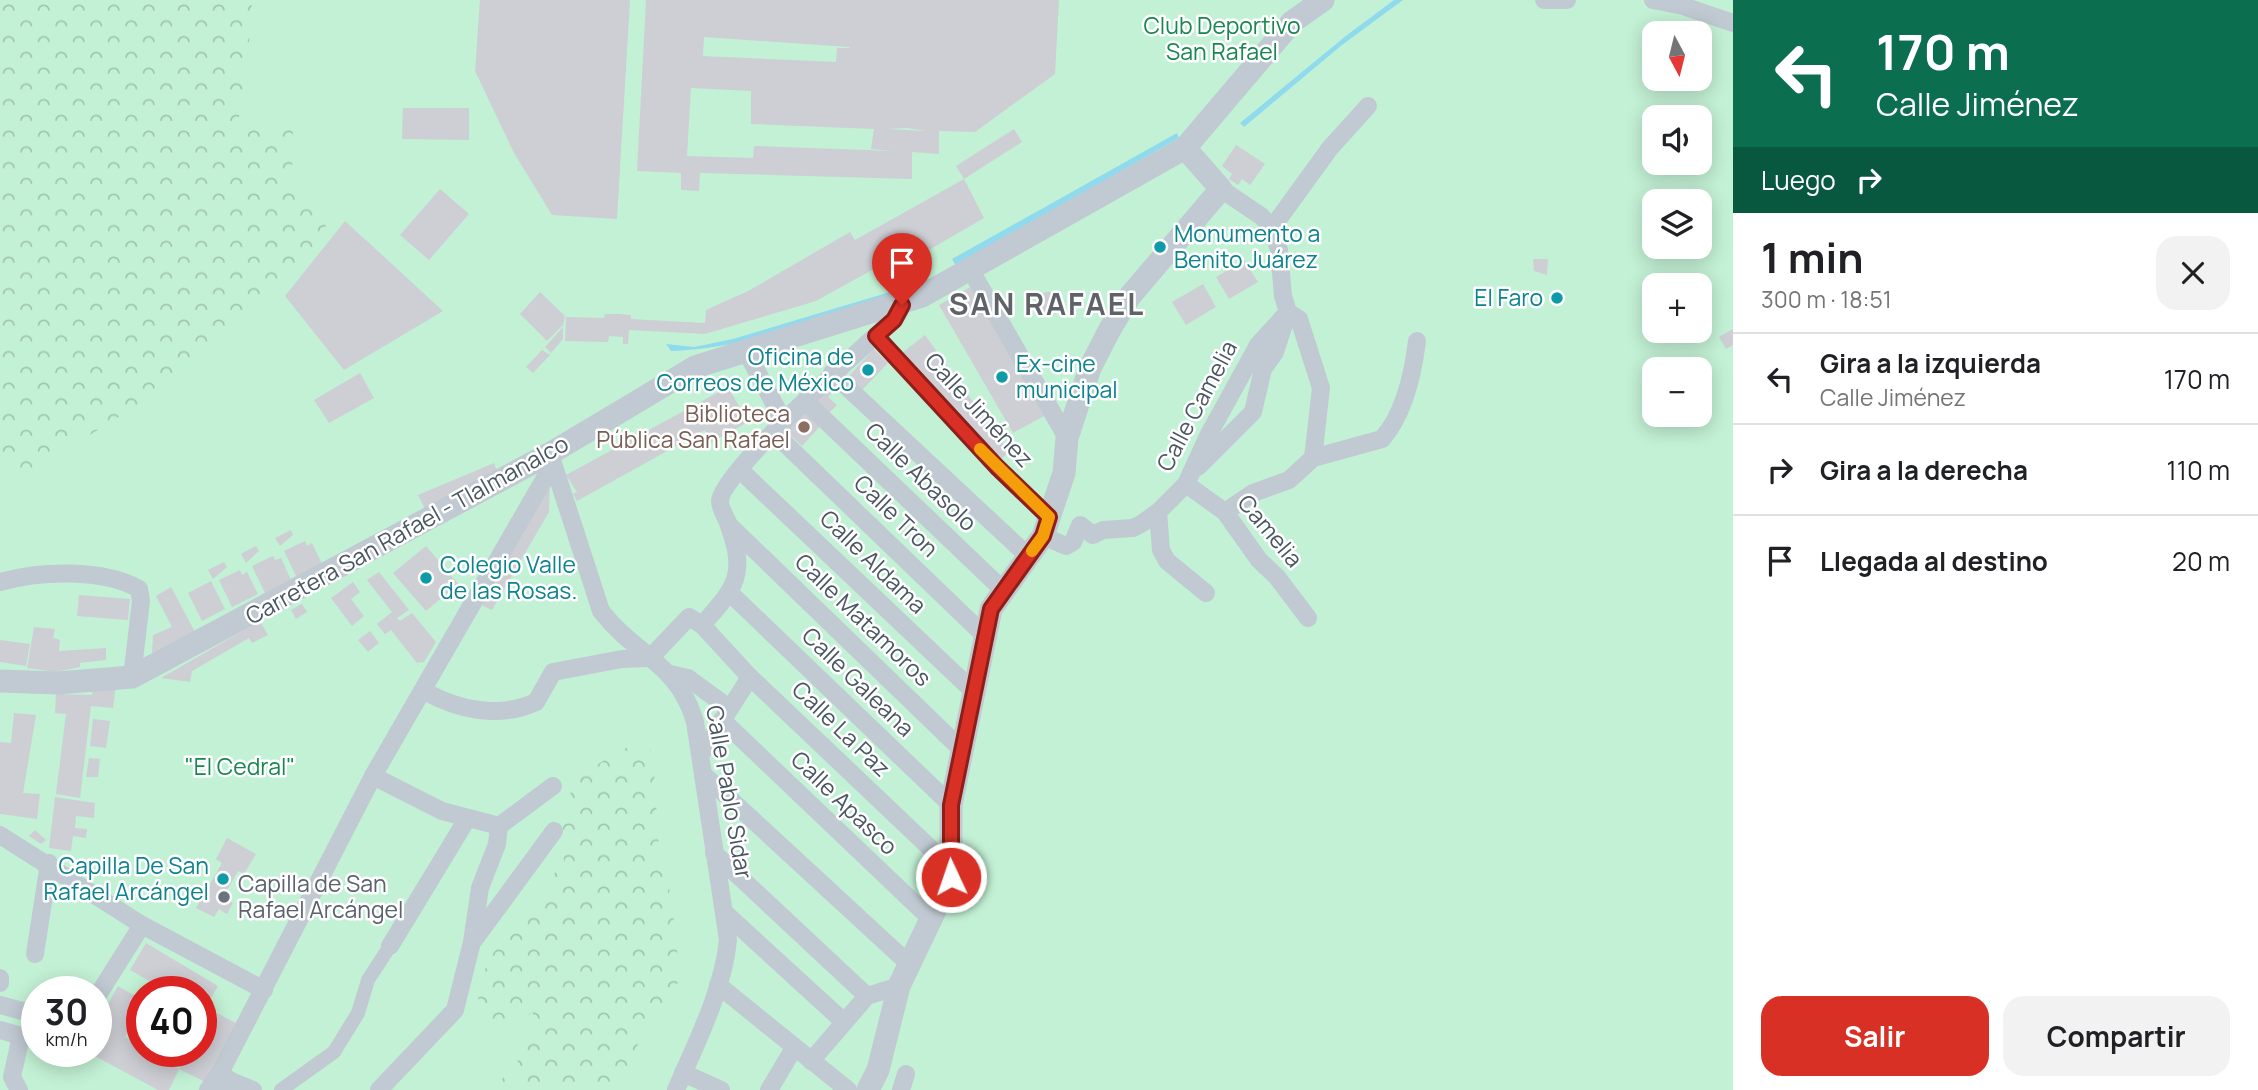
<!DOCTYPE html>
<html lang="es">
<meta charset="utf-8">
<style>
body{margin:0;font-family:Manrope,sans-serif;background:#f2f2f2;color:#202124;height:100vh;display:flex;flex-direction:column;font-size:26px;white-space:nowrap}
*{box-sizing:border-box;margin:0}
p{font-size:23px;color:#757577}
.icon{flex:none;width:38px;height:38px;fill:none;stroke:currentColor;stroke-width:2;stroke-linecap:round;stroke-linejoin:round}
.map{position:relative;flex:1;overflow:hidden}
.drawer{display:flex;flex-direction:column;background:#fff;width:525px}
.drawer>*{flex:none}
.guide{background:#0b6e4f;color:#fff;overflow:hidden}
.needle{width:46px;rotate:173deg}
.controls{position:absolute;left:1642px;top:21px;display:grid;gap:14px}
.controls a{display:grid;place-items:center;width:70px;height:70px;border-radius:14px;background:#fff;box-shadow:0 4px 18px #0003;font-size:35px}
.speed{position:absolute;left:21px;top:976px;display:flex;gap:14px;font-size:35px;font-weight:700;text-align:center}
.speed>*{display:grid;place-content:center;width:91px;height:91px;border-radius:50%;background:#fff;box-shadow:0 4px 18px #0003;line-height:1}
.speed small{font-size:18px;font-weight:400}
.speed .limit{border:10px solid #d22;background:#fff;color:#111}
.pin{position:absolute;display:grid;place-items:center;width:60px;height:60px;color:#fff;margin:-72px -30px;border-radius:50% 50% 50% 0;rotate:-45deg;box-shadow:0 0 7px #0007}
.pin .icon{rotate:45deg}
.me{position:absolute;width:77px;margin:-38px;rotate:357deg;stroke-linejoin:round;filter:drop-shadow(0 0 5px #0008)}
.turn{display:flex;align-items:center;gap:24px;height:147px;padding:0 28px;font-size:32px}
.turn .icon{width:91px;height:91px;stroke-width:2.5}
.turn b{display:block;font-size:49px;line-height:60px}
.then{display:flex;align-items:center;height:66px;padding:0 28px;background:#0003;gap:14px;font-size:26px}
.round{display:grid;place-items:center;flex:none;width:74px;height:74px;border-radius:21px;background:#f2f2f2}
.head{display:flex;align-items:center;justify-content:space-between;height:119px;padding:0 28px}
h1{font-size:42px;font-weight:700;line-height:52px}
.action{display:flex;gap:14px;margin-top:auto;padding:14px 28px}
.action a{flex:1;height:80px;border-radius:21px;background:#d93025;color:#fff;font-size:28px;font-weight:700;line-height:80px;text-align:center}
.action a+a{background:#f2f2f2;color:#202124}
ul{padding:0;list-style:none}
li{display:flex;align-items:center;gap:21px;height:91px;padding:0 28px;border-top:2px solid #e0e0e0}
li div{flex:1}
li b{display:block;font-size:26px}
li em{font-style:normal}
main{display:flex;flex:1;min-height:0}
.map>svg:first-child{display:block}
</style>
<main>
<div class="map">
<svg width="1733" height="1090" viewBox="0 0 1733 1090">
<defs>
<pattern id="forest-crowns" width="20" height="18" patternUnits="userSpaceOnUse" patternTransform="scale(1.75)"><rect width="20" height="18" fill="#c3f1d5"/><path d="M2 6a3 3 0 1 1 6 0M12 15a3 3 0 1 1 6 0" fill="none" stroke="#a0c6b0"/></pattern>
</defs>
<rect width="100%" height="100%" fill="#f5f3f3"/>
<path fill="#c3f1d5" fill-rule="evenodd" d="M 0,0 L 1733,0 L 1733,1090 L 0,1090 ZM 1654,33 L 1699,33 L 1699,79 L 1654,79 ZM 1654,117 L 1699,117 L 1699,163 L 1654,163 ZM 1654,201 L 1699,201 L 1699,247 L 1654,247 ZM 1654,285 L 1699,285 L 1699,331 L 1654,331 ZM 1654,369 L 1699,369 L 1699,415 L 1654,415 ZM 37,992 L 96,992 L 96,1052 L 37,1052 ZM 142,992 L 201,992 L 201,1052 L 142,1052 Z"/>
<g fill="url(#forest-crowns)">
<polygon points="0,0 252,0 246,82 238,121 293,125 292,177 314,200 327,223 320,241 267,302 226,341 164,389 30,472 0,468"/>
<polygon points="642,745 650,749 653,756 659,848 669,888 677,940 678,982 665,1011 642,1037 614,1090 492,1090 526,1052 533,1012 506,1031 481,1020 477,986 492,955 564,861 559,823 576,779 621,749"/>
</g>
<g fill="#90daee">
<polygon points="1394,0 1403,0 1342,45 1244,127 1240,123 1347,35"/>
<polygon points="1177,133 1179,138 956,266 952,259"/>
<path d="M 900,289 L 901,294 C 831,317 744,349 671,351 L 666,344 L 694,347 L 733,339 Z"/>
</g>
<g fill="#cdcfd5" fill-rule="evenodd">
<polygon points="480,0 630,0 617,219 552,215 514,153 475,71"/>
<path d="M 646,0 L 1059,0 L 1055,74 L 975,132 L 939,131 L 939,154 L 912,152 L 912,179 L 700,173 L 699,191 L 681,190 L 681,173 L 637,171 ZM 704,37 L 849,47 L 849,48 L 837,48 L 836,62 L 703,56 ZM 691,88 L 751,91 L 751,124 L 874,129 L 871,149 L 894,151 L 754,146 L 753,158 L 687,156 ZM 907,128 L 926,131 L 887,129 Z"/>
<polygon points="403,108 469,108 469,140 402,139"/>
<polygon points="1014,129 1022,142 964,179 956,166"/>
<polygon points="1236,145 1265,164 1250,185 1242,179 1238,185 1229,179 1232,174 1222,166"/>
<polygon points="964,179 984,218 877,280 872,270 816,301 705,334 629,330 628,344 623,344 623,337 609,336 608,342 565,341 566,317 604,318 605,314 619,314 631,315 631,319 705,323 706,310 750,290 850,232 855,240"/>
<polygon points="440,189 469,214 429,260 400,235"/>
<polygon points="345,221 443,311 344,370 285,296"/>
<polygon points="1533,259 1548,259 1547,275 1534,271"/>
<polygon points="1244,260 1258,282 1229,299 1216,277"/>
<polygon points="1203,284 1216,307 1186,325 1172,302"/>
<polygon points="972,286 1046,415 1013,433 939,305"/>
<circle cx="1557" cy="299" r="7"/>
<circle cx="1048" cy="304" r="12"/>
<polygon points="540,292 565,316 563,325 547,341 520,314"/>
<polygon points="563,327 563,339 551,353 545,347"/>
<polygon points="1733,329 1733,345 1726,349 1719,337"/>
<polygon points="925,335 1009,452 998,462 902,353"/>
<polygon points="874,349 888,363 862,390 848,377"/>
<polygon points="542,350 550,355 533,373 526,367"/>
<polygon points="360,373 374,398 329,423 314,400"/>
<polygon points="832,386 835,389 828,397 837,405 827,415 815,403"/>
<polygon points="728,387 748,422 710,443 705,430 577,501 573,494 577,492 566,475"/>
<polygon points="806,409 822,424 802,446 786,431"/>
<polygon points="494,463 499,476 428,515 418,495"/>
<polygon points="550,483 549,512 492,610 477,603"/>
<polygon points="291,530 293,535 280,546 275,538"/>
<polygon points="305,541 307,546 312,543 323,566 297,578 284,551"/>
<polygon points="256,546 259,551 246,563 241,554"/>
<polygon points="426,546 458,584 426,611 393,573"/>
<polygon points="273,556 275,560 281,558 291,580 265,593 252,566"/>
<polygon points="224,562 227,567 213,579 208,570"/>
<polygon points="240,570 242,575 247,572 258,594 232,607 219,580"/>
<polygon points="379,572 409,610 397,618 400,621 412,613 436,642 424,662 417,663 391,630 385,634 377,624 392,612 367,580"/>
<polygon points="211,581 225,609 202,621 188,593"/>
<polygon points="353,582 360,592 351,599 364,616 352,626 331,598"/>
<polygon points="171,587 195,632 152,653 153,635 172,627 156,596"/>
<polygon points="79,595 130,599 128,620 77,616"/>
<polygon points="302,604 307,612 296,619 291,610"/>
<polygon points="260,621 268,635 252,643 249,638 192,671 190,682 161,678"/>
<polygon points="34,627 55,629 53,638 60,640 59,651 106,648 106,660 80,663 80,667 56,672 27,668"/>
<polygon points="370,631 379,643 368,652 358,640"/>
<polygon points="0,640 30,644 26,666 0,662"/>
<polygon points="116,684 113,708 91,706 80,798 56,794 66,714 55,713 56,694 92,695 93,687"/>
<polygon points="14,713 36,715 23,793 40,794 37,819 0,814 0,742 11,743"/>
<polygon points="93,719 110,721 106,748 90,746"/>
<polygon points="89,758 100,759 98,777 86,777"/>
<polygon points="55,797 95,803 94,818 76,816 75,828 87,829 86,838 73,836 71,851 49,848"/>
<polygon points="35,830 46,840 41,844 29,836"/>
<polygon points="227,838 256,854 244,874 238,871 223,897 233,903 227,914 219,909 214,917 196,908 202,897 193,893 198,884 207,889 222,863 216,859"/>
<polygon points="146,943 218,986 201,1015 201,992 169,992 130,970"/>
<polygon points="118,986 142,1000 142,1007 125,1037 142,1047 142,1052 150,1052 179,1069 169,1090 158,1090 91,1054 96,1052 96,1043 105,1027 98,1022"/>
<polygon points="211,1010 238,1024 207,1083 179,1069 188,1052 201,1052 201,1028"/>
</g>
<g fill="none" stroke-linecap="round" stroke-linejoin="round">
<polyline stroke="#c1cad2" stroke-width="14" points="281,1090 334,1052 358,1013 368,980 390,946"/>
<g stroke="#c1cad2" stroke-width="18">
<polyline points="1544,0 1567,0"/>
<polyline points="1653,0 1683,6 1733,23"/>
<polyline points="1272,228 1330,148 1368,106"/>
<polyline points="970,269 1067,438"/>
<polyline points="1288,312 1299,319 1321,388 1313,458"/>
<polyline points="876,336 997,467 1049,517"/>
<polyline points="746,351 784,422"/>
<polyline points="832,373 1028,556"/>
<polyline points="805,401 1002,589"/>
<polyline points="774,433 984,635"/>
<path d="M 551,457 L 601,611 C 635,655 679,664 695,722 L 728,940 C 723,991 696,1043 676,1090"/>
<polyline points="1198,467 1253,412 1263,369 1275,352 1288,312 1283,296 1279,250 1272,228 1261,216 1221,189"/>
<polyline points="740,470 973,691"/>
<polyline points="1186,484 1225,512 1259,560 1277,577 1308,618"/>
<polyline points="1158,512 1161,550 1167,561 1206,593"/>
<path d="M 1225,512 L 1253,493 L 1289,480 L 1313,458 L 1382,439 C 1404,414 1413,374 1417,341"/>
<polyline points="729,525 962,750"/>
<polyline points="1043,536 1066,546 1073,542 1080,525 1093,535 1103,530 1133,528 1141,524 1158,512 1186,484 1209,434 1258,345 1288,312"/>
<path d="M 0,582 C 39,571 103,568 139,589 L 141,601 L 132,677"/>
<polyline points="730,593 951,805"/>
<path d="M 702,625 C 735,588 747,576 729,526 C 727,518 720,510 720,501 C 721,472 866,344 894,320 L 903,305"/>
<polyline points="670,674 688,678 729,708"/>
<path d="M 424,691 C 458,710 499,719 536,702 L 553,672 L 622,659 L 650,658 L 689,617 L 702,625 L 750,677 L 949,866"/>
<polyline points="722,720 933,921"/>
<polyline points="701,754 750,677"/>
<polyline points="704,775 909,964"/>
<polyline points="373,776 442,811 499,826"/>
<polyline points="499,826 553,786"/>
<polyline points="0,835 142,925 264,990"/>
<polyline points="714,853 867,996"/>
<polyline points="726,914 844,1022"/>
<polyline points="474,940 554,831"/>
<polyline points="390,946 467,819"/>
<polyline points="35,954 49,863"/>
<polyline points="0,978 0,983"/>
<polyline points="718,985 848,1090"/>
<polyline points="96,998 142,925"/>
<polyline points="0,1005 37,1015"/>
<polyline points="0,1030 21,1036 37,1035"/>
<polyline points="811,1061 867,996 899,986"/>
<polyline points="683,1073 721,1090"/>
<polyline points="231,1081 253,1090"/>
<polyline points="19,1090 12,1077 21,1036"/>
<polyline points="208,1090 220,1073"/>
<polyline points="227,1090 231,1081 220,1073 373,776 553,464"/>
<polyline points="379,1090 455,1010 472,942 480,888 497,844 499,826"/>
<polyline points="769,1090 794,1048"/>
<polyline points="901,1090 906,1074"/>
</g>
<g stroke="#c1cad2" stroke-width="23">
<polyline points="0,681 58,683 132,677 551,453 695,367 922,296 1185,148 1292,22 1323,0"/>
<polyline points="868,1090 878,1070 899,986 951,877 951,805 991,609 1043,536 1064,473 1067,438 1090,368 1110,329 1130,296 1221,189 1185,148"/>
</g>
</g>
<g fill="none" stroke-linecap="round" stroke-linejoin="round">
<defs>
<polyline id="route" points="902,305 894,320 876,336 997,467 1049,517 1043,536 991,609 951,805 951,877"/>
</defs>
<use href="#route" stroke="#8d1f18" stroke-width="18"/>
<use href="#route" stroke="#d93025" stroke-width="12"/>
<polyline stroke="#f59e0b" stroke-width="12" points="980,449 1049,517 1043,536 1032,551"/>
</g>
<g fill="#0f9aa8" stroke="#fff" stroke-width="2.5">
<circle cx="1160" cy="247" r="7"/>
<circle cx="1557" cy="298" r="7"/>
<circle cx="868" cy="370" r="7"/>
<circle cx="1002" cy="377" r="7"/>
<circle cx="426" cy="578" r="7"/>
<circle cx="223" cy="879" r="7"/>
</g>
<circle fill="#8d6e63" stroke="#fff" stroke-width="2.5" cx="804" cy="427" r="7"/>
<circle fill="#6b7280" stroke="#fff" stroke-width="2.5" cx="224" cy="897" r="7"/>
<g text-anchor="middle" stroke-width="5" stroke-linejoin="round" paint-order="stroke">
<g font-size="23" fill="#17864f" stroke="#fff">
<text x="1222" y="34">Club Deportivo<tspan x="1222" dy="26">San Rafael</tspan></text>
<text x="240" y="775">"El Cedral"</text>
</g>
<g font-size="23" fill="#0d838f" stroke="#fff" text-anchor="start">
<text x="1174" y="242">Monumento a<tspan x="1174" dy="26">Benito Juárez</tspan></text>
<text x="1543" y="306" text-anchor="end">El Faro</text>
<text x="854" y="365" text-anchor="end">Oficina de<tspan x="854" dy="26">Correos de México</tspan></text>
<text x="1016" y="372">Ex-cine<tspan x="1016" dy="26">municipal</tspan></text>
<text x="440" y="573">Colegio Valle<tspan x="440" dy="26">de las Rosas.</tspan></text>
<text x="209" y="874" text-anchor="end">Capilla De San<tspan x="209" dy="26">Rafael Arcángel</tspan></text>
</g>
<g font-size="23" fill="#4a5661" stroke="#fff">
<text transform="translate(1197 406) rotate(-62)" y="8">Calle Camelia</text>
<text transform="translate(979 410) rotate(47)" y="8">Calle Jiménez</text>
<text transform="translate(921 477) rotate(44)" y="8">Calle Abasolo</text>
<text transform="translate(896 516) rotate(44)" y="8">Calle Tron</text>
<text transform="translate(407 530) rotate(-29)" y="8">Carretera San Rafael - Tlalmanalco</text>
<text transform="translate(1270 531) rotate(50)" y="8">Camelia</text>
<text transform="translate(873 562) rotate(44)" y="8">Calle Aldama</text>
<text transform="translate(863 620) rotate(44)" y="8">Calle Matamoros</text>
<text transform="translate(858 682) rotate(44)" y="8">Calle Galeana</text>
<text transform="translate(841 729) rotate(44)" y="8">Calle La Paz</text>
<text transform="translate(729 792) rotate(80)" y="8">Calle Pablo Sidar</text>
<text transform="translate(844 803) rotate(44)" y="8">Calle Apasco</text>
</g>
<g font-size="23" fill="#785e54" stroke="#fff" text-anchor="end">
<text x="790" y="422">Biblioteca<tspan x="790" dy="26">Pública San Rafael</tspan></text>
</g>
<g font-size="23" fill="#5b616d" stroke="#fff" text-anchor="start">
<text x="238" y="892">Capilla de San<tspan x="238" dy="26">Rafael Arcángel</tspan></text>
</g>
<g font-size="30" font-weight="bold" letter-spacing="2" fill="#5f6368" stroke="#fff">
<text x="1047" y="315">SAN RAFAEL</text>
</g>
</g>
</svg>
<div class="controls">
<a><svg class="needle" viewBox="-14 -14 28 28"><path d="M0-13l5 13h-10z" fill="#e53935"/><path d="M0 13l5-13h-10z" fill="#757577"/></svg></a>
<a><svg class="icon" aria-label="sound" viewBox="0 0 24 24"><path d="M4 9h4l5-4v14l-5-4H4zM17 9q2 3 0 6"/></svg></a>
<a><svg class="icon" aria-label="layers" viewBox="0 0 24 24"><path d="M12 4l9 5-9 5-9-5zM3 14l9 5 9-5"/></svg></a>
<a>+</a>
<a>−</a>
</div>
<div class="speed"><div>30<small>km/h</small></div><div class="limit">40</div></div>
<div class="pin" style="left:902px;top:305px;background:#d93025"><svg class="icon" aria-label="arrive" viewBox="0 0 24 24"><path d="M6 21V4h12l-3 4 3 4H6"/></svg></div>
<svg class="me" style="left:951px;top:877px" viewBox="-20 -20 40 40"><circle r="17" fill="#d93025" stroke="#fff" stroke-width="3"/><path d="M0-11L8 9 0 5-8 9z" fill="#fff"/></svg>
</div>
<section class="drawer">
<div class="guide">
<div class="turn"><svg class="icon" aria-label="left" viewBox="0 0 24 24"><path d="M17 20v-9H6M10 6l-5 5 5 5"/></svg><div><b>170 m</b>Calle Jiménez</div></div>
<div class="then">Luego<svg class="icon" aria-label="right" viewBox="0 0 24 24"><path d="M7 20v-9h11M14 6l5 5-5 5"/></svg></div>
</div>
<div class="head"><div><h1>1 min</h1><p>300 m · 18:51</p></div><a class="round"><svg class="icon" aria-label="close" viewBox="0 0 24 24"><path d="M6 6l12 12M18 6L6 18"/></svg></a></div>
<ul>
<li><svg class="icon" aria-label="left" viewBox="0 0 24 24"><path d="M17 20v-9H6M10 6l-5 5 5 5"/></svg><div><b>Gira a la izquierda</b><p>Calle Jiménez</p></div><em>170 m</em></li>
<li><svg class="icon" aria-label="right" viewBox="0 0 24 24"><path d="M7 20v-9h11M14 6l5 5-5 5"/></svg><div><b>Gira a la derecha</b></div><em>110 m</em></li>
<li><svg class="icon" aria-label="arrive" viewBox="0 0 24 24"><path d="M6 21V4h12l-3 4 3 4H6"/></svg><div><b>Llegada al destino</b></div><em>20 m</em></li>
</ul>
<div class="action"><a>Salir</a><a>Compartir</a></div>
</section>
</main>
